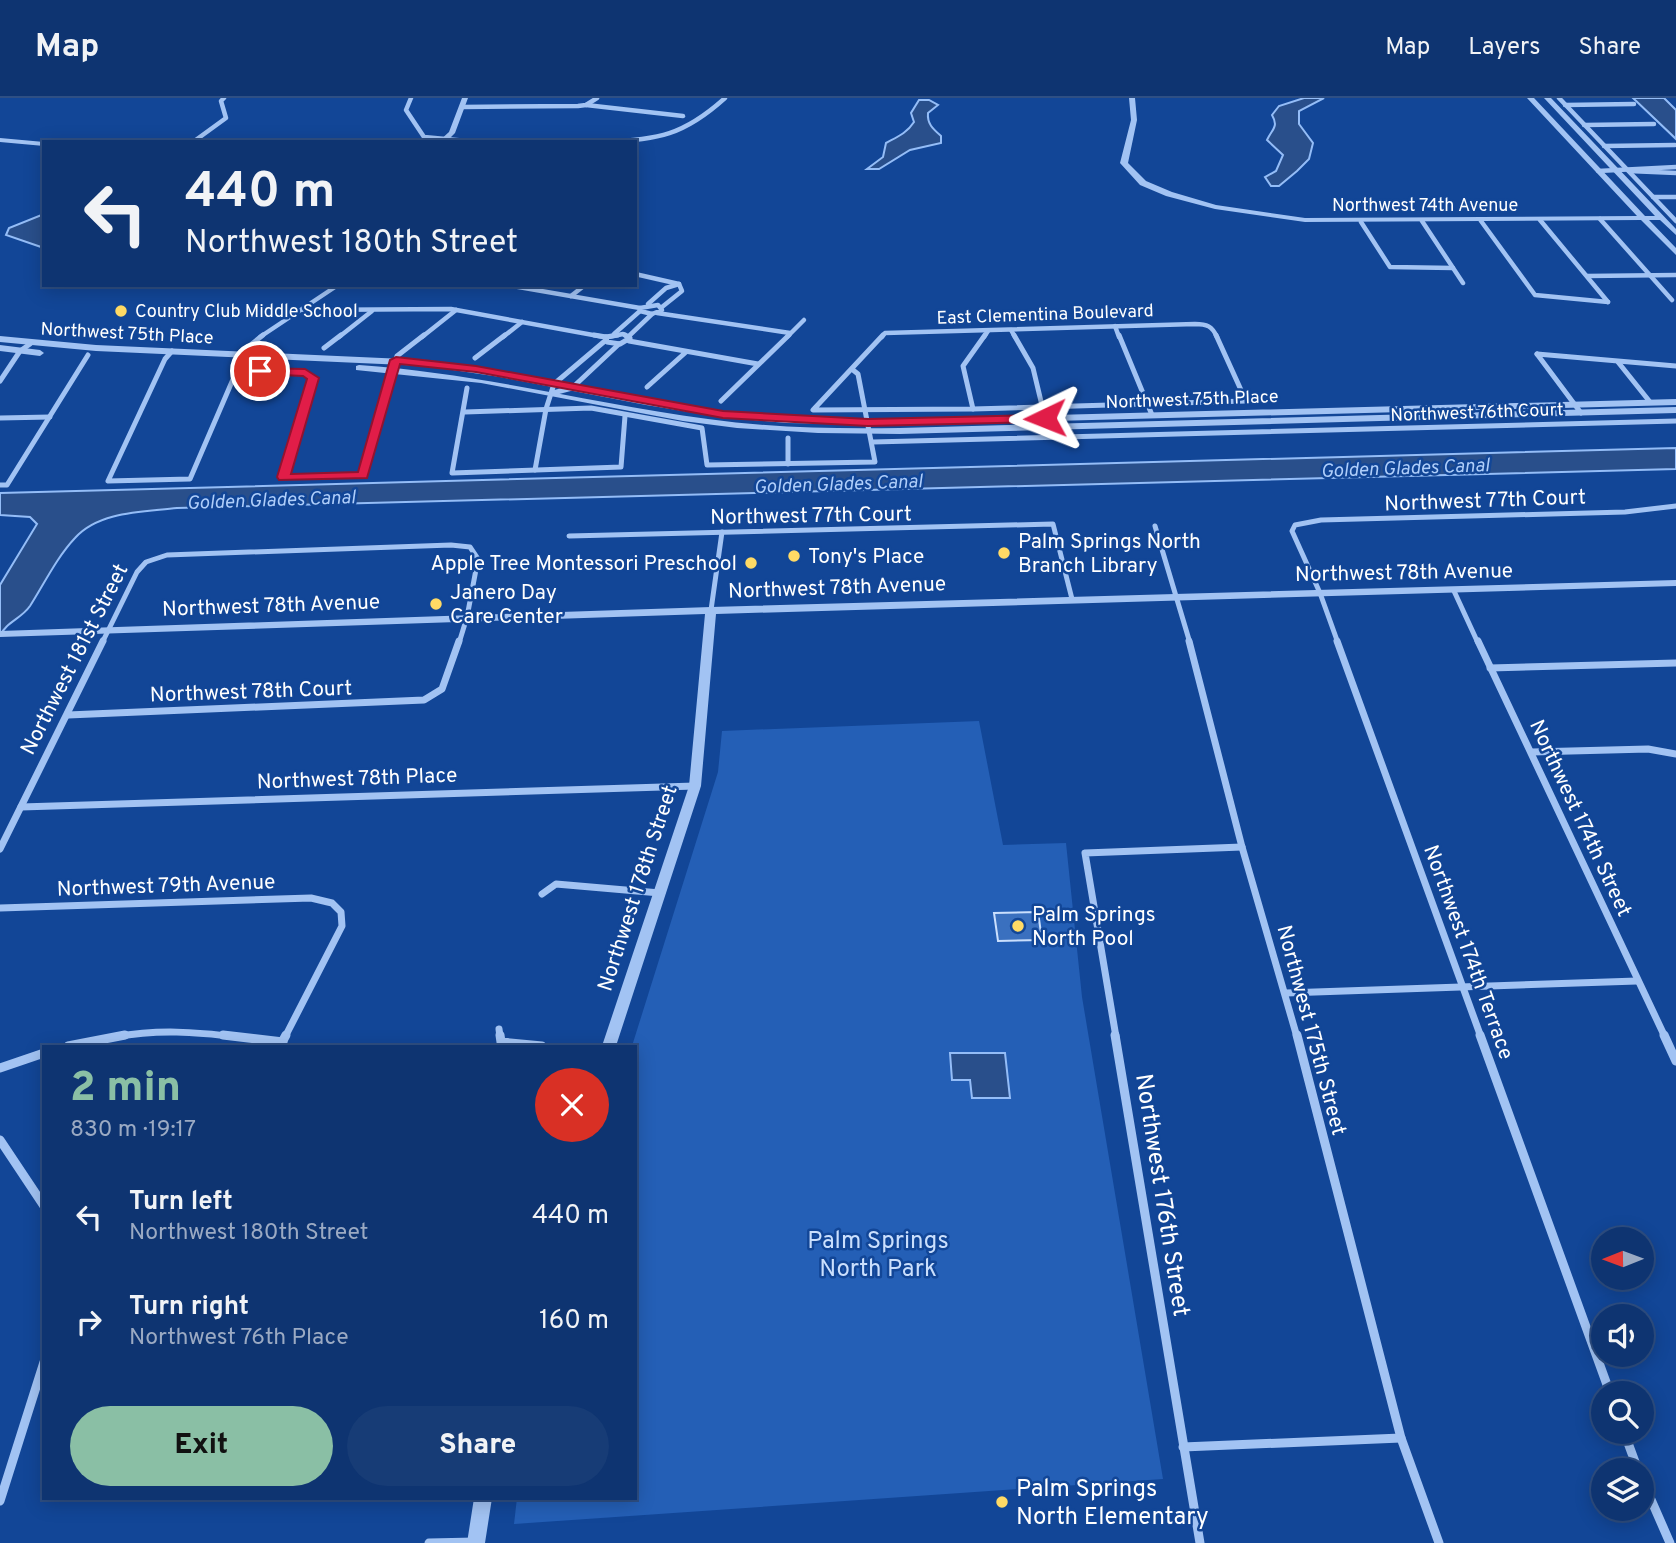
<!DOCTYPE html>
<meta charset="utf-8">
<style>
body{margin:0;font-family:Overpass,sans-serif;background:#173c76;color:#f1f3f6;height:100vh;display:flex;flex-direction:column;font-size:26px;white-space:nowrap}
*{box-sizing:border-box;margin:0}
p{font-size:23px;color:#9baac3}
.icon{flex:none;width:38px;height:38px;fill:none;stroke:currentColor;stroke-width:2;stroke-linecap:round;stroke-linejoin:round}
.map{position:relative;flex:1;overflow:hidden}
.sheet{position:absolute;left:42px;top:947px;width:595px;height:455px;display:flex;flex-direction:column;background:#0e3471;border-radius:0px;box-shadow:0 4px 18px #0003,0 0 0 2px #2e4f84}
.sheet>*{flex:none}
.top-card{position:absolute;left:42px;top:42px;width:595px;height:147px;border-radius:0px;box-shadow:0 4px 18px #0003,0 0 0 2px #2e4f84;background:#0e3471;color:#f1f3f6;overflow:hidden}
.needle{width:46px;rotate:269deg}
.fabs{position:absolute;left:1591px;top:1129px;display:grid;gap:14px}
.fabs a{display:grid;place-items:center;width:63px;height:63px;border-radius:50%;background:#0e3471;box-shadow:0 4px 18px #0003,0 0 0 2px #2e4f84;font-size:35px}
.pin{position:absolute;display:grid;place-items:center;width:60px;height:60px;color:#fff;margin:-30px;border:4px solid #fff;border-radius:50%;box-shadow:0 2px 7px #0007}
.me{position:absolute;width:77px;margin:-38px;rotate:268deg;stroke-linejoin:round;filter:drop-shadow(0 0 5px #0008)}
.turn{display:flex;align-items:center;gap:24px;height:147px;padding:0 28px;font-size:32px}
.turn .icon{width:91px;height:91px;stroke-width:2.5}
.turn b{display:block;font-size:49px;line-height:60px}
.round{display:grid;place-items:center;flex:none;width:74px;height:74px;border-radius:37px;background:#173c76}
.head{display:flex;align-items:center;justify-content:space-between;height:119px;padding:0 28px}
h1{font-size:42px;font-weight:800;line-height:52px;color:#8abfa5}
.action{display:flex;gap:14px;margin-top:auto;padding:14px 28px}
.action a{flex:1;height:80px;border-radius:42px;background:#8abfa5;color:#111;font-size:28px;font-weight:800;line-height:80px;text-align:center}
.action a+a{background:#173c76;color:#f1f3f6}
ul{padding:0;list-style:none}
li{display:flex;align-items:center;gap:21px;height:105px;padding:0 28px}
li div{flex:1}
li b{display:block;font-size:26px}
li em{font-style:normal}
header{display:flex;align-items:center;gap:42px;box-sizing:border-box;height:98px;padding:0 35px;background:#0e3471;border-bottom:2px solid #2e4f84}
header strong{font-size:33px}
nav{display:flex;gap:38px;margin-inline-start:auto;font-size:24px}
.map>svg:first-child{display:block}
</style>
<header>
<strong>Map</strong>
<nav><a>Map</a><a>Layers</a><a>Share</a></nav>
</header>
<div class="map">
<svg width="1676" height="1445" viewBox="0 0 1676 1445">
<rect width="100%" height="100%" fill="#124697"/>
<polygon fill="#245fb6" points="979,623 1003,747 1066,745 1082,899 1163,1381 514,1426 517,1400 635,1400 635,948 632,948 718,674 722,633"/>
<g fill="#294f8b" stroke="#94bdf7" stroke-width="2">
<path d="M 1304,0 L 1324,0 L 1299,13 L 1299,26 L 1313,45 L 1309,61 L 1297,73 L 1279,88 L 1271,88 L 1265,79 L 1276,73 L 1283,57 L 1267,42 C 1272,31 1279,29 1272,17 L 1279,8 Z"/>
<polygon points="1633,0 1664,0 1676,12 1676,41"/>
<path d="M 919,2 L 929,2 L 938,7 L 928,15 C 927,26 933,31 941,38 L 941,45 L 910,52 L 879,71 L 867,71 L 883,59 L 886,45 C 897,39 907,35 914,24 L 911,15 Z"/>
<polygon points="44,116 44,150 6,137 9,130"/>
<path d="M 1676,350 L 1676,371 L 177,410 C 144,414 99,413 75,440 C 57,459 44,486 30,508 C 21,521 6,524 0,538 L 0,487 L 37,426 L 30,419 L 0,417 L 0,395 Z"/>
<polygon points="950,955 1005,955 1010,1000 972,1000 970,982 952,982"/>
</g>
<polygon fill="#3a70bf" stroke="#cadffd" stroke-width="2" points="1038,814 1042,842 998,843 994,815"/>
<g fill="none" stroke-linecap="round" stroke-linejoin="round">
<g stroke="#a2c3f3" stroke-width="4.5">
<polyline points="411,0 406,12 424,39 478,44"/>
<polyline points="1559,0 1676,123"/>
<polyline points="586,7 683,18"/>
<polyline points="1565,7 1634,6"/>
<polyline points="462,9 578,8 586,7 597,0"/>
<polyline points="1584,27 1654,26"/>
<polyline points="193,44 226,20 221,3 224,0"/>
<path d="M 604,44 C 658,42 684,37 725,0"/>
<polyline points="1604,48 1675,47"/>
<polyline points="1598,73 1676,69"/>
<polyline points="1629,73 1676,75"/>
<polyline points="1653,99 1676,99"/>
<polyline points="1600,121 1672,202"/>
<polyline points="1540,122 1608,204"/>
<polyline points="1422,123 1463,185"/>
<polyline points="1481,123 1535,197 1608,204"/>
<polyline points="1361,124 1390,169 1453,170"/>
<polyline points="635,176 679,186"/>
<polyline points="1587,178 1676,177"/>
<polyline points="507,187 640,210"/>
<polyline points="571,198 585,187"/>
<polyline points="648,206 666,190 679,186"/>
<polygon points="658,207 662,212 652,216 640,213 640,210"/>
<polyline points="662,209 682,193 679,186"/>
<polyline points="302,212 451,211 604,239"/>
<polyline points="657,215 790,235"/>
<polyline points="1115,228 1119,239"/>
<polyline points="1011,232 1015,239"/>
<polyline points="614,236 640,213"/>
<polyline points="629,238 652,216"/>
<polyline points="260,239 338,187"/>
<polyline points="339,239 372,213"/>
<polyline points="422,239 456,212"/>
<polyline points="503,239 522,224"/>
<polyline points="608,239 623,236 628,239"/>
<polyline points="787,239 804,222"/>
<path d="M 882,239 L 885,235 L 1195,226 C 1207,226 1212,228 1217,239"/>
<polyline points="984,239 988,233"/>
</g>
<g stroke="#a2c3f3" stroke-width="5">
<polyline points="594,237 606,239"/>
<polyline points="883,237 813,312 973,311 1246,303 1216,237"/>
<polyline points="1014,237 1033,270 1045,320"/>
<polyline points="1119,237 1152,317"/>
<polyline points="606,239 607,244 620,246 630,240 625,237"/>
<polyline points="606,239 618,237"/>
<polyline points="629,243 758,266"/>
<polyline points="324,250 341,237"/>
<polyline points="172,253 165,261 108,383 190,381 237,272 305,275 313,280 284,379 363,377 397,258 424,237"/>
<polyline points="1537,256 1676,268"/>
<polyline points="1537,256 1581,315"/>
<polyline points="238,257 263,237"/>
<polyline points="475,260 505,237"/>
<polyline points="1618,264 1650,304"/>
<polyline points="0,283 20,253 30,246"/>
<polyline points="647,289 686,254"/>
<polyline points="467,290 452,375 621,369 625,318"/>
<polyline points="553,295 572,290 619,246"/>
<polyline points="721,303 789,237"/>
<polyline points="973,311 963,268 985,237"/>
<polyline points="465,314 591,310 702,330 707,367 875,364 858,276 853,272"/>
<polyline points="0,320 50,319"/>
<polyline points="788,340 788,366"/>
<polyline points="873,344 1676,323"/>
<polyline points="535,372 546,311 554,286 606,242"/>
<polyline points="0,387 7,387 88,257"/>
<polyline points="1155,428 1190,545"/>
<polyline points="569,438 1053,426 1072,501"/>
<polyline points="1454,493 1478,545"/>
<polyline points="711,512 722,434"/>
<polyline points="102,545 137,474 146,464 167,457 451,447 470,449 478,461 467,519 459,545"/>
<polyline points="1338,545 1320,495 1292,433 1295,427 1321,422 1625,414 1676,408"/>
</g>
<g stroke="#a2c3f3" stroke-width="7">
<polyline points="1189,543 1242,749 1297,939"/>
<polyline points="1337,543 1481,939"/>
<polyline points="1478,543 1665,939"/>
<polyline points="1490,570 1676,565"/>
<polyline points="68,617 424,602 442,591 459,543"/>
<polyline points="1532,654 1648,651 1676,656"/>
<polyline points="21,709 695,688"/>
<polyline points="0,751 103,543"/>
<polyline points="542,796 556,786 660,795"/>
<polyline points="0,810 311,800 332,805 341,814 342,828 285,939"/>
<polyline points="1286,895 1637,883"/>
<polyline points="499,931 500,939"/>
<path d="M 116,939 C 158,931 195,934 238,939"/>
<polyline points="1116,939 1085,755 1242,749"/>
</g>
<g stroke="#a2c3f3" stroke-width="9">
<polyline points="223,937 283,944"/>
<polyline points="500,937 501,944 542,948"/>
<polyline points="1115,937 1200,1445"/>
<polyline points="1297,937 1401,1340 1439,1445"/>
<polyline points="1480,937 1610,1295"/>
<polyline points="1664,937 1676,963"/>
<polyline points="68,948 125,937"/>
<polyline points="280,948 286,937"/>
<polyline points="0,970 44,955"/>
<polyline points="0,1042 44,1108"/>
<polyline points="1624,1334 1638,1372"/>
<polyline points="1183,1349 1401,1340"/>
<polyline points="1642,1381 1670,1445"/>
<polyline points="0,1403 44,1264"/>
<polyline points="429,1445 475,1444"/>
</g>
<g fill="#a2c3f3" fill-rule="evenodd">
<polygon points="462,0 468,0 455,35 446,44 438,44 449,34"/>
<polygon points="1129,0 1135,0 1137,22 1128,65 1146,83 1172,94 1216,107 1305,120 1637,118 1527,0 1534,0 1645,118 1655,118 1544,0 1551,0 1676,131 1676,137 1660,122 1649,122 1676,150 1676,157 1641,122 1305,124 1215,111 1166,98 1140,87 1120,65 1131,22"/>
<polygon points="0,40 44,44 44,48 0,44"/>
<polygon points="0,238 96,247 426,262 500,274 646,302 720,313 786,319 896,321 1676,301 1676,307 896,327 786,325 720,319 646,307 500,279 426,268 96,253 0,244"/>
<polygon points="0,247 40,252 44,255 40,258 0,253"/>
<path d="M 359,267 C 477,275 591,305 708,321 C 771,330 836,331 900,330 L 1676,309 L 1676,315 L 900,336 L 818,335 L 737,330 L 683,323 L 481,285 L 356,272 L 356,268 Z"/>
<polygon points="1676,482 1676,488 716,516 701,688 616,948 602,948 689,688 705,516 0,539 0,533 711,509"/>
<polygon points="474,1400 492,1400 485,1445 467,1445"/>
</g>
</g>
<polygon fill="#e11d48" stroke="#92132f" stroke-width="2" points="396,259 476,268 723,313 868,321 1045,317 1050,320 1045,324 868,328 723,320 476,274 400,266 367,380 279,382 277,379 307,281 303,278 260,276 256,275 256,270 305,271 319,280 291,376 358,374 390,262"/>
<g fill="#ffda65" stroke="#124697" stroke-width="2.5">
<circle cx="121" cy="213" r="7"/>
<circle cx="1004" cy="455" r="7"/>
<circle cx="794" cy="458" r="7"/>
<circle cx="751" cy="465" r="7"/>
<circle cx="436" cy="506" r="7"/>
<circle cx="1018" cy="828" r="7"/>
<circle cx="1002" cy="1404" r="7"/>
</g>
<g text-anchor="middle" stroke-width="5" stroke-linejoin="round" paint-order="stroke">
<g font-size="18" fill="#fff" stroke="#124697">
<text x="1425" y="113">Northwest 74th Avenue</text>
<text transform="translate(1045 216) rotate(-2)" y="6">East Clementina Boulevard</text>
<text transform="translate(127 235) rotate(3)" y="6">Northwest 75th Place</text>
<text transform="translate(1192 301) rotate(-2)" y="6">Northwest 75th Place</text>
<text transform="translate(1477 314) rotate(-2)" y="6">Northwest 76th Court</text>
</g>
<g font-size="18" fill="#fff" stroke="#124697" text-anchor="start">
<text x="135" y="219">Country Club Middle School</text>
</g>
<g font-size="19" font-style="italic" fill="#afcefa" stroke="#124697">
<text transform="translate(1405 369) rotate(-2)" y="7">Golden Glades Canal</text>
<text transform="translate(838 385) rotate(-2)" y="7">Golden Glades Canal</text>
<text transform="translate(271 401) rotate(-2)" y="7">Golden Glades Canal</text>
</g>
<g font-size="21" fill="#fff" stroke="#124697">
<text transform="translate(1485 402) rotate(-2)" y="7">Northwest 77th Court</text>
<text transform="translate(811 417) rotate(-1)" y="7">Northwest 77th Court</text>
<text transform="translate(1404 474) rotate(-1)" y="7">Northwest 78th Avenue</text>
<text transform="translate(837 489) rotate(-2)" y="7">Northwest 78th Avenue</text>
<text transform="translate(271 507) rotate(-2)" y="7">Northwest 78th Avenue</text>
<text transform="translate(74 561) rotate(-63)" y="7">Northwest 181st Street</text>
<text transform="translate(251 593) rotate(-2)" y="7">Northwest 78th Court</text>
<text transform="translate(357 680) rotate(-2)" y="7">Northwest 78th Place</text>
<text transform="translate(1581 720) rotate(65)" y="7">Northwest 174th Street</text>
<text transform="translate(166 787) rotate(-2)" y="7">Northwest 79th Avenue</text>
<text transform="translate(637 790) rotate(-72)" y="7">Northwest 178th Street</text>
<text transform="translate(1469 854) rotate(70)" y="7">Northwest 174th Terrace</text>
<text transform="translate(1312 932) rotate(75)" y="7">Northwest 175th Street</text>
</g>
<g font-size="21" fill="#fff" stroke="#124697" text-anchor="start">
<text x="1018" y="450">Palm Springs North<tspan x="1018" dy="24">Branch Library</tspan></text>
<text x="808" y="465">Tony's Place</text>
<text x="737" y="472" text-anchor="end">Apple Tree Montessori Preschool</text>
<text x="450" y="501">Janero Day<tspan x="450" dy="24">Care Center</tspan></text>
<text x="1032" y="823">Palm Springs<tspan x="1032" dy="24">North Pool</tspan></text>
</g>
<g font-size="24" fill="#fff" stroke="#124697">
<text transform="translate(1163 1097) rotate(81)" y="8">Northwest 176th Street</text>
</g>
<g font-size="24" fill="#cadffd" stroke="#124697">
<text x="878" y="1150">Palm Springs<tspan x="878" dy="28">North Park</tspan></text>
</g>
<g font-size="24" fill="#fff" stroke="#124697" text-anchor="start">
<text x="1016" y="1398">Palm Springs<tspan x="1016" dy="28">North Elementary</tspan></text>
</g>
</g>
</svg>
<div class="fabs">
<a><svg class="needle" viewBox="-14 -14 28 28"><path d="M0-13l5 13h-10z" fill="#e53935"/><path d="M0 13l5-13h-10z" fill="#9baac3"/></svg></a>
<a><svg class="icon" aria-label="sound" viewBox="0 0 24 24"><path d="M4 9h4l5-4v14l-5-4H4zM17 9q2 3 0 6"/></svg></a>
<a><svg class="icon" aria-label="search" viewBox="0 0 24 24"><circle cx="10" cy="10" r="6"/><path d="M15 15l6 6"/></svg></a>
<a><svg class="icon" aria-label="layers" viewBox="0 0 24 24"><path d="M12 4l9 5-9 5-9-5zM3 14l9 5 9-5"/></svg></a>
</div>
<div class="pin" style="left:260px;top:273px;background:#d93025"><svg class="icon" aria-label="arrive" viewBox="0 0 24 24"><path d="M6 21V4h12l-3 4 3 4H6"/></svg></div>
<svg class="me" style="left:1045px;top:320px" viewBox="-20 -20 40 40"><path d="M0-17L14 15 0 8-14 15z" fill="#e11d48" stroke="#fff" stroke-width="4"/></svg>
<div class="top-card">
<div class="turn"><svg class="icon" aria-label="left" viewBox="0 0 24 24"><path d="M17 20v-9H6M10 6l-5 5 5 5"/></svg><div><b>440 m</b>Northwest 180th Street</div></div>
</div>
<section class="sheet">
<div class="head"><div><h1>2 min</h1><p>830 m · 19:17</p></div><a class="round" style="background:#d93025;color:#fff"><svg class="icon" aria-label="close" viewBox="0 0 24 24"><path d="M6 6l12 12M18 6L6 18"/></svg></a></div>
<ul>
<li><svg class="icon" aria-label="left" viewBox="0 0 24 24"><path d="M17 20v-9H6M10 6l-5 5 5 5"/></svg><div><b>Turn left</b><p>Northwest 180th Street</p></div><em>440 m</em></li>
<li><svg class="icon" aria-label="right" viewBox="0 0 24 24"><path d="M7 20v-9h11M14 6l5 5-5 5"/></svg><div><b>Turn right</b><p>Northwest 76th Place</p></div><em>160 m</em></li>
</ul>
<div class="action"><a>Exit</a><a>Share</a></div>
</section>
</div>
